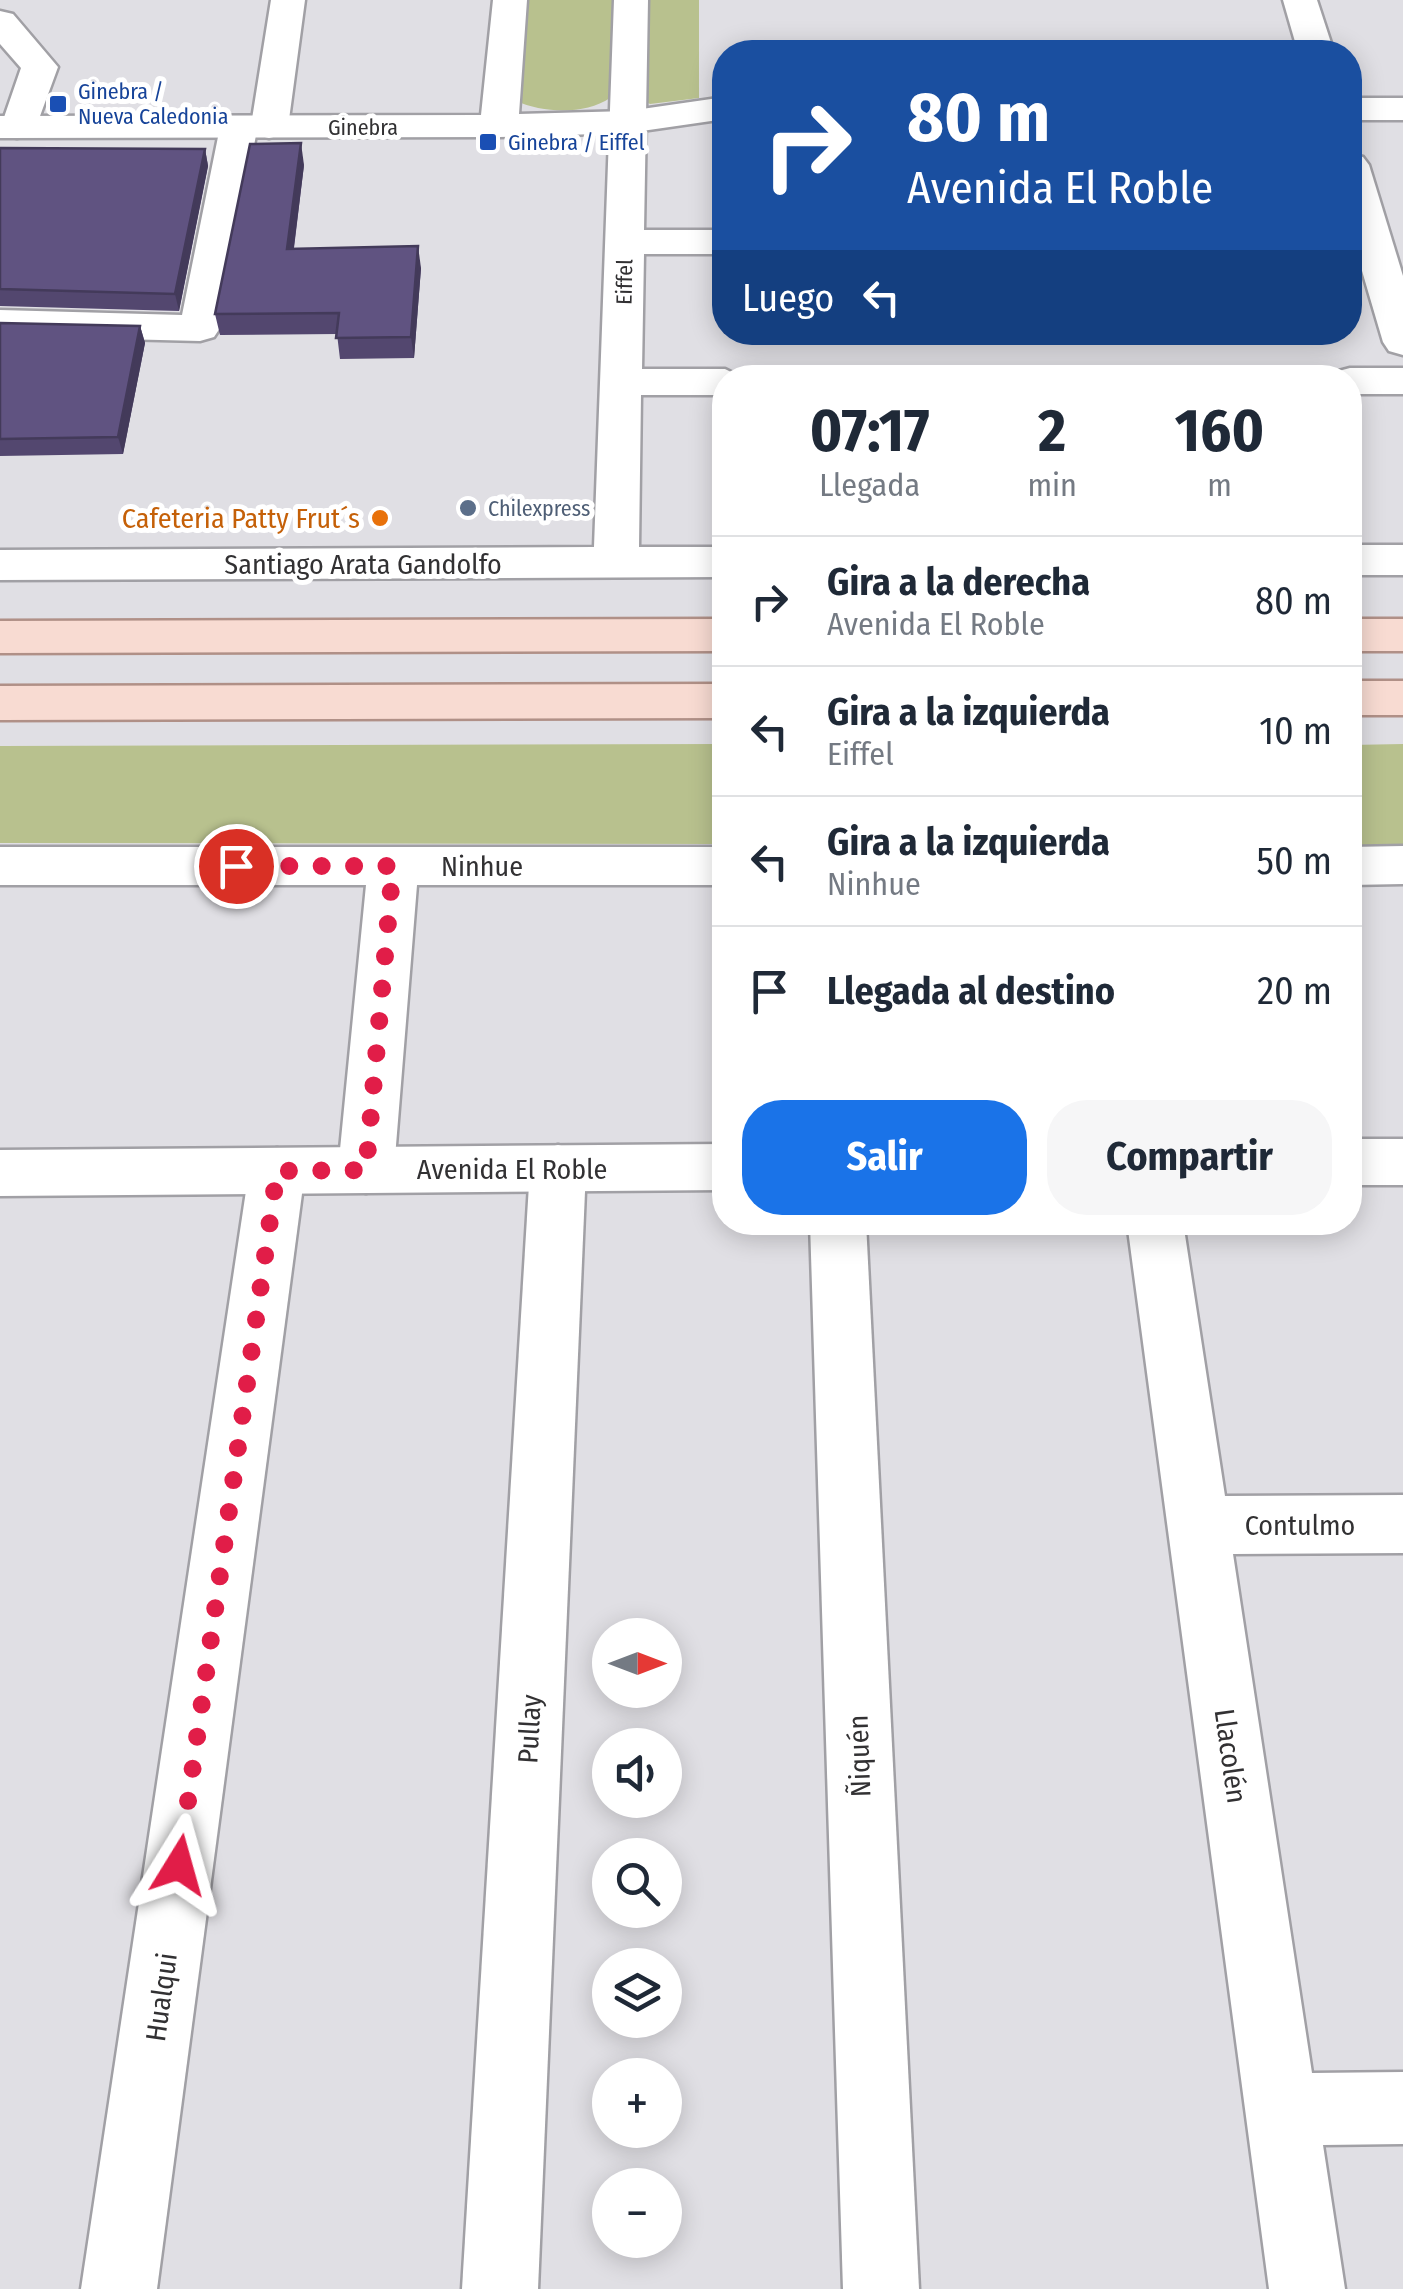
<!DOCTYPE html>
<html lang="es">
<meta charset="utf-8">
<style>
body{margin:0;font-family:"Fira Sans Condensed",sans-serif;background:#f6f6f7;color:#1f2937;height:100vh;display:flex;flex-direction:column;font-size:38px;white-space:nowrap}
*{box-sizing:border-box;margin:0}
p{font-size:32px;color:#747a83}
.icon{flex:none;width:55px;height:55px;fill:none;stroke:currentColor;stroke-width:2;stroke-linecap:round;stroke-linejoin:round}
.map{position:relative;flex:1;overflow:hidden}
.drawer{position:absolute;left:712px;top:365px;width:650px;height:870px;display:flex;flex-direction:column;background:#fff;border-radius:40px;box-shadow:0 5px 25px #0003}
.drawer>*{flex:none}
.banner{position:absolute;left:712px;top:40px;width:650px;height:305px;border-radius:40px;box-shadow:0 5px 25px #0003;background:#1a4fa0;color:#fff;overflow:hidden}
.needle{width:65px;rotate:90deg}
.fabs{position:absolute;left:592px;top:1618px;display:grid;gap:20px}
.fabs a{display:grid;place-items:center;width:90px;height:90px;border-radius:50%;background:#fff;box-shadow:0 5px 25px #0003;font-size:50px}
.pin{position:absolute;display:grid;place-items:center;width:85px;height:85px;color:#fff;margin:-42px;border:5px solid #fff;border-radius:50%;box-shadow:0 2px 10px #0007}
.me{position:absolute;width:110px;margin:-55px;rotate:8deg;stroke-linejoin:round;filter:drop-shadow(0 0 8px #0008)}
.turn{display:flex;align-items:center;gap:35px;height:210px;padding:0 30px;font-size:45px}
.turn .icon{width:130px;height:130px;stroke-width:2.5}
.turn b{display:block;font-size:70px;line-height:85px}
.then{display:flex;align-items:center;height:95px;padding:0 30px;background:#0003;gap:20px;font-size:38px}
.eta{display:flex;justify-content:space-evenly;align-items:center;height:170px;text-align:center}
.eta b{font-size:60px;font-weight:700;line-height:70px}
.primary-button{display:flex;gap:20px;margin-top:auto;padding:20px 30px}
.primary-button a{flex:1;height:115px;border-radius:40px;background:#1a73e8;color:#fff;font-size:40px;font-weight:700;line-height:115px;text-align:center}
.primary-button a+a{background:#f6f6f7;color:#1f2937}
ul{padding:0;list-style:none}
li{display:flex;align-items:center;gap:30px;height:130px;padding:0 30px;border-top:2px solid #e0e1e3}
li div{flex:1}
li b{display:block;font-size:38px}
li em{font-style:normal}
.map>svg:first-child{display:block}
</style>
<div class="map">
<svg width="1403" height="2289" viewBox="0 0 1403 2289">
<rect width="100%" height="100%" fill="#e0dfe4"/>
<g fill="#b8c18e">
<path d="M 524,0 L 614,0 L 610,98 C 585,115 543,113 516,101 Z"/>
<polygon points="641,0 699,0 699,98 650,104 637,97"/>
<polygon points="725,744 725,844 0,843 0,746"/>
<polygon points="1403,744 1403,860 1350,861 1350,745"/>
</g>
<g fill="none" stroke-linecap="round" stroke-linejoin="round">
<defs>
<g id="minor">
<polygon points="271,0 305,0 288,127 282,135 269,138 256,135 220,328 214,337 200,341 0,336 0,310 182,315 220,127 226,119 239,116 252,119"/>
<polygon points="614,0 648,0 644,230 725,230 725,254 644,254 642,369 725,369 743,378 725,378 725,395 641,395 639,547 725,547 725,577 0,580 0,550 594,547"/>
<polygon points="1283,0 1317,0 1334,52 1298,52"/>
<polygon points="0,11 13,14 58,67 36,127 30,135 17,138 4,135 0,129 21,68 0,44"/>
<polygon points="1350,154 1363,157 1369,165 1403,276 1403,355 1389,351 1383,342 1350,230"/>
<polygon points="1350,368 1403,368 1403,394 1350,394 1350,378 1331,378 1335,372"/>
<rect x="1350" y="545" width="53" height="30"/>
<polygon points="1403,846 1403,884 1350,885 1350,847"/>
<polygon points="0,847 725,847 725,885 417,885 394,1170 386,1187 366,1193 346,1187 338,1170 366,885 0,885"/>
<polygon points="558,1145 578,1151 586,1168 538,2289 462,2289 530,1168 538,1151"/>
<polygon points="277,1148 297,1154 305,1171 157,2289 81,2289 249,1171 257,1154"/>
<polygon points="810,1222 866,1222 919,2289 843,2289"/>
<polygon points="1127,1222 1183,1222 1225,1496 1403,1495 1403,1553 1233,1554 1312,2073 1403,2072 1403,2144 1323,2145 1345,2289 1269,2289"/>
</g>
<g id="tertiary">
<polygon points="493,0 527,0 519,114 628,111 725,97 725,119 628,133 499,137 0,138 0,116 481,115"/>
<rect x="1350" y="98" width="53" height="22"/>
<rect x="1350" y="1139" width="53" height="46"/>
<polygon points="725,1144 725,1190 0,1196 0,1150"/>
</g>
<g id="primary">
<polygon points="725,619 725,651 0,653 0,621"/>
<rect x="1350" y="619" width="53" height="32"/>
<rect x="1350" y="681" width="53" height="34"/>
<polygon points="725,684 725,718 0,720 0,686"/>
</g>
</defs>
<use href="#minor" stroke="#a1a0a5" stroke-width="5"/>
<use href="#tertiary" stroke="#a1a0a5" stroke-width="5"/>
<use href="#primary" stroke="#b09087" stroke-width="5"/>
<use href="#minor" fill="#fff" fill-rule="evenodd"/>
<use href="#tertiary" fill="#fff" fill-rule="evenodd"/>
<use href="#primary" fill="#f8dbd2" fill-rule="evenodd"/>
</g>
<g fill="#53476f">
<polygon points="0,148 205,149 208,166 179,311 0,306"/>
<polygon points="304,165 294,248 421,268 414,358 340,359 337,334 220,335 215,314"/>
<polygon points="0,323 140,326 145,343 123,454 0,456"/>
</g>
<g fill="#433a5a">
<polygon points="301,143 304,165 291,270 287,249"/>
<polygon points="205,149 208,166 179,311 175,294"/>
<polygon points="418,246 421,268 414,358 411,337"/>
<polygon points="140,326 145,343 123,454 118,437"/>
</g>
<g fill="#605381" stroke="#433a5a" stroke-width="2.5">
<polygon points="301,143 287,249 418,246 411,337 336,338 339,313 215,314 250,144"/>
<polygon points="0,148 205,149 175,294 0,289"/>
<polygon points="0,323 140,326 118,437 0,439"/>
</g>
<g fill="none" stroke-linecap="round" stroke-linejoin="round">
<polyline stroke="#e11d48" stroke-width="18" stroke-dasharray="0 32.4" points="179,1865 277,1171 366,1170 393,866 236,866"/>
</g>
<g fill="#1a4fb4" stroke="#fff" stroke-width="4">
<rect x="48" y="94" width="20" height="20" rx="5"/>
<rect x="478" y="132" width="20" height="20" rx="5"/>
</g>
<circle fill="#5c6f8a" stroke="#fff" stroke-width="4" cx="468" cy="508" r="10"/>
<circle fill="#e8710a" stroke="#fff" stroke-width="4" cx="380" cy="518" r="10"/>
<g text-anchor="middle" stroke-width="10" stroke-linejoin="round" paint-order="stroke">
<g font-size="22" fill="#164399" stroke="#fff" text-anchor="start">
<text x="78" y="99">Ginebra /<tspan x="78" dy="25">Nueva Caledonia</tspan></text>
<text x="508" y="150">Ginebra / Eiffel</text>
</g>
<g font-size="22" fill="#323133" stroke="#fff">
<text x="363" y="135">Ginebra</text>
<text transform="translate(624 282) rotate(-89)" y="8">Eiffel</text>
</g>
<g font-size="22" fill="#4e5e75" stroke="#fff" text-anchor="start">
<text x="488" y="516">Chilexpress</text>
</g>
<g font-size="28" fill="#c56008" stroke="#fff" text-anchor="end">
<text x="360" y="528">Cafeteria Patty Frut´s</text>
</g>
<g font-size="28" fill="#323133" stroke="#fff">
<text x="363" y="574">Santiago Arata Gandolfo</text>
<text x="482" y="876">Ninhue</text>
<text x="512" y="1179">Avenida El Roble</text>
<text x="1300" y="1535">Contulmo</text>
<text transform="translate(529 1729) rotate(-87)" y="10">Pullay</text>
<text transform="translate(859 1756) rotate(-92)" y="10">Ñiquén</text>
<text transform="translate(1231 1756) rotate(82)" y="10">Llacolén</text>
<text transform="translate(161 1997) rotate(-82)" y="10">Hualqui</text>
</g>
</g>
</svg>
<div class="fabs">
<a><svg class="needle" viewBox="-14 -14 28 28"><path d="M0-13l5 13h-10z" fill="#e53935"/><path d="M0 13l5-13h-10z" fill="#747a83"/></svg></a>
<a><svg class="icon" aria-label="sound" viewBox="0 0 24 24"><path d="M4 9h4l5-4v14l-5-4H4zM17 9q2 3 0 6"/></svg></a>
<a><svg class="icon" aria-label="search" viewBox="0 0 24 24"><circle cx="10" cy="10" r="6"/><path d="M15 15l6 6"/></svg></a>
<a><svg class="icon" aria-label="layers" viewBox="0 0 24 24"><path d="M12 4l9 5-9 5-9-5zM3 14l9 5 9-5"/></svg></a>
<a>+</a>
<a>−</a>
</div>
<div class="pin" style="left:236px;top:866px;background:#d93025"><svg class="icon" aria-label="arrive" viewBox="0 0 24 24"><path d="M6 21V4h12l-3 4 3 4H6"/></svg></div>
<svg class="me" style="left:179px;top:1865px" viewBox="-20 -20 40 40"><path d="M0-17L14 15 0 8-14 15z" fill="#e11d48" stroke="#fff" stroke-width="4"/></svg>
<div class="banner">
<div class="turn"><svg class="icon" aria-label="right" viewBox="0 0 24 24"><path d="M7 20v-9h11M14 6l5 5-5 5"/></svg><div><b>80 m</b>Avenida El Roble</div></div>
<div class="then">Luego<svg class="icon" aria-label="left" viewBox="0 0 24 24"><path d="M17 20v-9H6M10 6l-5 5 5 5"/></svg></div>
</div>
<section class="drawer">
<div class="eta">
<div><b>07:17</b><p>Llegada</p></div>
<div><b>2</b><p>min</p></div>
<div><b>160</b><p>m</p></div>
</div>
<ul>
<li><svg class="icon" aria-label="right" viewBox="0 0 24 24"><path d="M7 20v-9h11M14 6l5 5-5 5"/></svg><div><b>Gira a la derecha</b><p>Avenida El Roble</p></div><em>80 m</em></li>
<li><svg class="icon" aria-label="left" viewBox="0 0 24 24"><path d="M17 20v-9H6M10 6l-5 5 5 5"/></svg><div><b>Gira a la izquierda</b><p>Eiffel</p></div><em>10 m</em></li>
<li><svg class="icon" aria-label="left" viewBox="0 0 24 24"><path d="M17 20v-9H6M10 6l-5 5 5 5"/></svg><div><b>Gira a la izquierda</b><p>Ninhue</p></div><em>50 m</em></li>
<li><svg class="icon" aria-label="arrive" viewBox="0 0 24 24"><path d="M6 21V4h12l-3 4 3 4H6"/></svg><div><b>Llegada al destino</b></div><em>20 m</em></li>
</ul>
<div class="primary-button"><a>Salir</a><a>Compartir</a></div>
</section>
</div>
